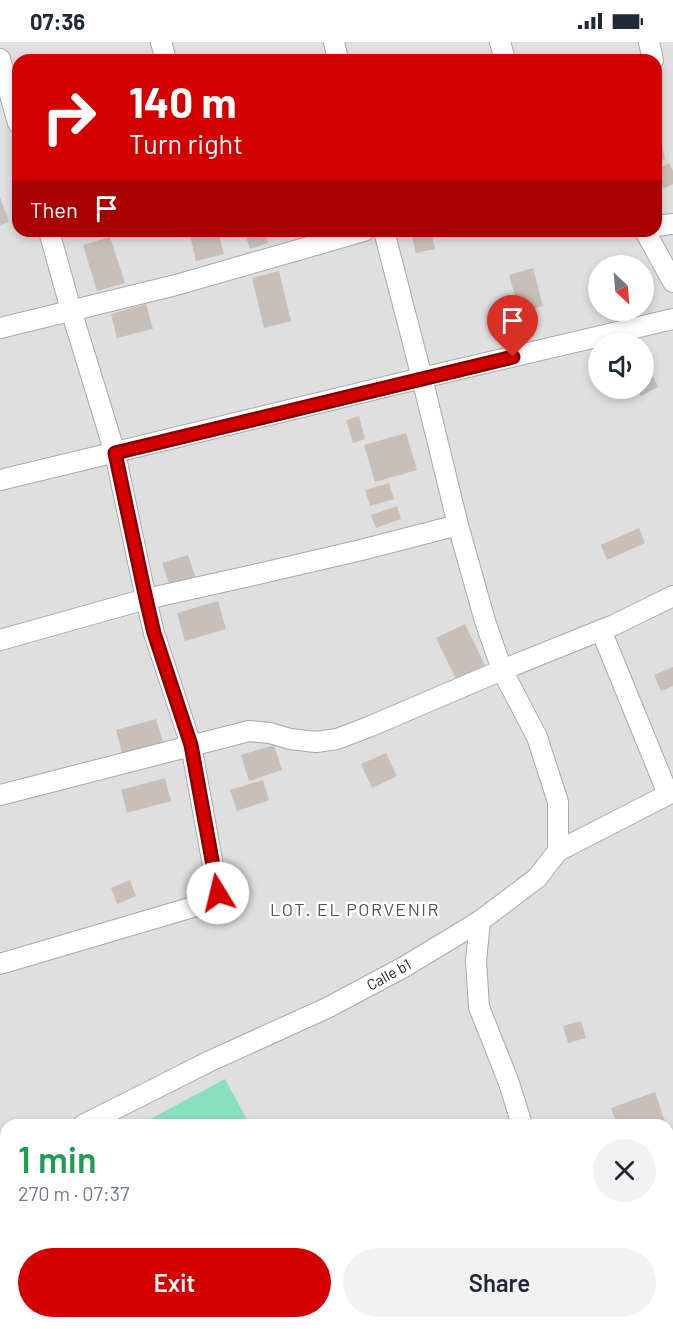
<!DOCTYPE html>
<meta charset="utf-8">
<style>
body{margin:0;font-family:Barlow,sans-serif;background:#f2f2f3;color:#1f2937;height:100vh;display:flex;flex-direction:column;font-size:22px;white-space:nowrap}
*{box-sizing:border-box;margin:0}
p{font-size:20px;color:#747a83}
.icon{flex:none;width:33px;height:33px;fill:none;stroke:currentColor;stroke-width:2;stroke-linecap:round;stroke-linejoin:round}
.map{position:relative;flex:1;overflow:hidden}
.details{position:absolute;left:0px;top:1077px;width:674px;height:210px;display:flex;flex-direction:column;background:#fff;border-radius:18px 18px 0 0;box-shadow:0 3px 9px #0003}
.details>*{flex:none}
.hud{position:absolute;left:12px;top:12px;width:650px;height:183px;border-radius:18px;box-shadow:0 3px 9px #0003;background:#d40000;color:#fff;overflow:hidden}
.needle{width:39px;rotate:154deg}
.buttons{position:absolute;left:588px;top:213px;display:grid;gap:12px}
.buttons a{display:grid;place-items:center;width:66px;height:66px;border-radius:50%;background:#fff;box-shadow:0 3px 9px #0003;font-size:30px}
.pin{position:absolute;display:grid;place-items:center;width:51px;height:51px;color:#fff;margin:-62px -26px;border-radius:50% 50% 50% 0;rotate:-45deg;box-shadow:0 0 6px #0007}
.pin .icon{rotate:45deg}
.me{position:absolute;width:66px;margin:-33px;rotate:351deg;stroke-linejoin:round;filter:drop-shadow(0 0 4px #0008)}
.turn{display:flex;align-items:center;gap:21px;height:126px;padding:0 18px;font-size:27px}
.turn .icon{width:78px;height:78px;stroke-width:2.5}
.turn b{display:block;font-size:42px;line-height:51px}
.then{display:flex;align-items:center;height:57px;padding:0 18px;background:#0003;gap:12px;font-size:22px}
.round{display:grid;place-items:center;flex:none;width:63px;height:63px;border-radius:32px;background:#f2f2f3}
.summary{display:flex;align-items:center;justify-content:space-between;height:102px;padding:0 18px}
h1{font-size:36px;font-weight:600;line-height:45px;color:#1e9e55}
.button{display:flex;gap:12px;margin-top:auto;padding:12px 18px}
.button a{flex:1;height:69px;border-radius:36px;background:#d40000;color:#fff;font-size:24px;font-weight:600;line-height:69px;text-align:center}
.button a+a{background:#f2f2f3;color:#1f2937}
.status{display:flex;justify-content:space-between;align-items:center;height:42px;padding:0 30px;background:#fff;direction:ltr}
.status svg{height:16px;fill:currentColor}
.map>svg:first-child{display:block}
</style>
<div class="status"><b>07:36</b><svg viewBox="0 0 49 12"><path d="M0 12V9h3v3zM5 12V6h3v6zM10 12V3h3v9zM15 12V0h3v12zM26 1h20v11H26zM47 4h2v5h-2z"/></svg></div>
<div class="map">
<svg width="673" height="1287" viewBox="0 0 673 1287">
<rect width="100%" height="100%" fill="#f2efe9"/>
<path fill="#e0dfdf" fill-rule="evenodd" d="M 0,0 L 673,0 L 673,1287 L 0,1287 ZM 18,18 L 656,18 L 656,189 L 18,189 ZM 598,224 L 644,224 L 644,268 L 598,268 ZM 598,302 L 644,302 L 644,346 L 598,346 ZM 6,1083 L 668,1083 L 668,1281 L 6,1281 Z"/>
<polygon fill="#88e0be" points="225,1037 250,1083 144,1083 143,1081"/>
<g fill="#c7bfb8">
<polygon points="660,95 665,117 656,120 656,96"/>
<polygon points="669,121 673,129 673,142 663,147 656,132 656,128"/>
<polygon points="0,155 9,180 0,183"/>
<polygon points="189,189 218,189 224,212 196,219"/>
<polygon points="244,189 265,189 268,201 250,207"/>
<polygon points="418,189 431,189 435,207 416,211 411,191"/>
<polygon points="110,195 125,241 97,249 83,203"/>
<polygon points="533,226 543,264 520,271 509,233"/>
<polygon points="279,229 291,279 264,286 252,236"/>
<polygon points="146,262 153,287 117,296 111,272"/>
<polygon points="644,316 658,345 641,354 637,346 644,346"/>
<polygon points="359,374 365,397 353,401 346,378"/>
<polygon points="406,391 417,428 375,440 364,403"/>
<polygon points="389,441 394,457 370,464 365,448"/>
<polygon points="397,464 401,477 376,486 371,473"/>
<polygon points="639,486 645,501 607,518 601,503"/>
<polygon points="188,513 197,540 171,547 162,521"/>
<polygon points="218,559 226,587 185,599 177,571"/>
<polygon points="465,582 485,623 456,637 436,596"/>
<polygon points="673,625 673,644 661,649 654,633"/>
<polygon points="156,677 163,700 122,711 116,688"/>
<polygon points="274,703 282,728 249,739 241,713"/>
<polygon points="386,711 397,734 372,746 361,722"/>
<polygon points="165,736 171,759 127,771 121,748"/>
<polygon points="263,738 269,758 237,769 230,748"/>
<polygon points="130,838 136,854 117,862 111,846"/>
<polygon points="581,979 586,996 568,1001 563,984"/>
<polygon points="655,1050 666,1083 617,1083 611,1066"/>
<polygon points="600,1077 601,1083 575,1083 575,1082"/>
<polygon points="668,1087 673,1101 668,1103"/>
</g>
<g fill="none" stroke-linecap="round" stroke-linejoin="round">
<defs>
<g id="street">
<polyline points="161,0 166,18"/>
<polyline points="334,0 338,18"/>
<polyline points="500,0 505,18"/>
<polyline points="649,0 653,18"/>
<polyline points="0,17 18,81"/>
<polyline points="656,184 673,182"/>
<polyline points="384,189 422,336 458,483 485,579 502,628 537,695 558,760 558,809"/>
<polyline points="645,189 673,240"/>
<polyline points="0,286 176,243 364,189"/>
<polyline points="0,438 422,336 673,277"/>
<polyline points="601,588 668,752"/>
<polyline points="0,598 146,557 258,532 361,508 458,483"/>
<polyline points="0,753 249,689 270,691 290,697 316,700 337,697 371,684 502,628 614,583 673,554"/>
<polyline points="480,879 476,919 479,965 509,1041 522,1083"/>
<polyline points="0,922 210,860 218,851 191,703 154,591 146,557 115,411 71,268 49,189"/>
<polyline points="83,1083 210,1019 327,966 404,925 480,879 537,836 558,809 673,750"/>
<polyline points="0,1130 6,1125"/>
<polyline points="668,1275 673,1272"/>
<polyline points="592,1281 594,1287"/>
<polyline points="49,1287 50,1281"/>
<polyline points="219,1287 226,1281"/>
<polyline points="639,1287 653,1281"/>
</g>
</defs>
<use href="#street" stroke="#a9a9a9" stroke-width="22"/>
<use href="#street" stroke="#fff" stroke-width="20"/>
</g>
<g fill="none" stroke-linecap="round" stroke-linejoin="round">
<defs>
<polyline id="route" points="218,851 191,703 154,591 146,557 115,411 513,315"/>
</defs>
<use href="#route" stroke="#8a0000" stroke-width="15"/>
<use href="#route" stroke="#d40000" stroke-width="10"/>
</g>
<g text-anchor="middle" stroke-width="5" stroke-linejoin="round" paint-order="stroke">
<g font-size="15" fill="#222" stroke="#fff">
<text transform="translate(389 933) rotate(-29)" y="5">Calle b1</text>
</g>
<g font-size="18" letter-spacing="1.5" fill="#555" stroke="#fff">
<text x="355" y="874">LOT. EL PORVENIR</text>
</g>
</g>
</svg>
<div class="buttons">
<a><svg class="needle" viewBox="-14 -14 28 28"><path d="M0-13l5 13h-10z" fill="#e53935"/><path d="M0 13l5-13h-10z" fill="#747a83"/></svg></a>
<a><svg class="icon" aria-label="sound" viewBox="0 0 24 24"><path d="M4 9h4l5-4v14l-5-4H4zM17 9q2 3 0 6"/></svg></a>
</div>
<div class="pin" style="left:513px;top:315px;background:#d93025"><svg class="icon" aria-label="arrive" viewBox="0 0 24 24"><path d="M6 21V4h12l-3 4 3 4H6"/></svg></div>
<svg class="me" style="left:218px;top:851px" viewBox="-20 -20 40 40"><circle r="19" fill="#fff"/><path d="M0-13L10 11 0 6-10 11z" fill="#d40000"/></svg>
<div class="hud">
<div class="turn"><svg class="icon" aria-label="right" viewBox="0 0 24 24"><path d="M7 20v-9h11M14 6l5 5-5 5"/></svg><div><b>140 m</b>Turn right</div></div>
<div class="then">Then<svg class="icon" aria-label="arrive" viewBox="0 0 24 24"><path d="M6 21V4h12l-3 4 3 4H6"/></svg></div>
</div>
<section class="details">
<div class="summary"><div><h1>1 min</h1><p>270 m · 07:37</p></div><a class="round"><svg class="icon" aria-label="close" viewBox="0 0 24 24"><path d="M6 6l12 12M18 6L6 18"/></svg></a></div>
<div class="button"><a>Exit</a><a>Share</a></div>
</section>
</div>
